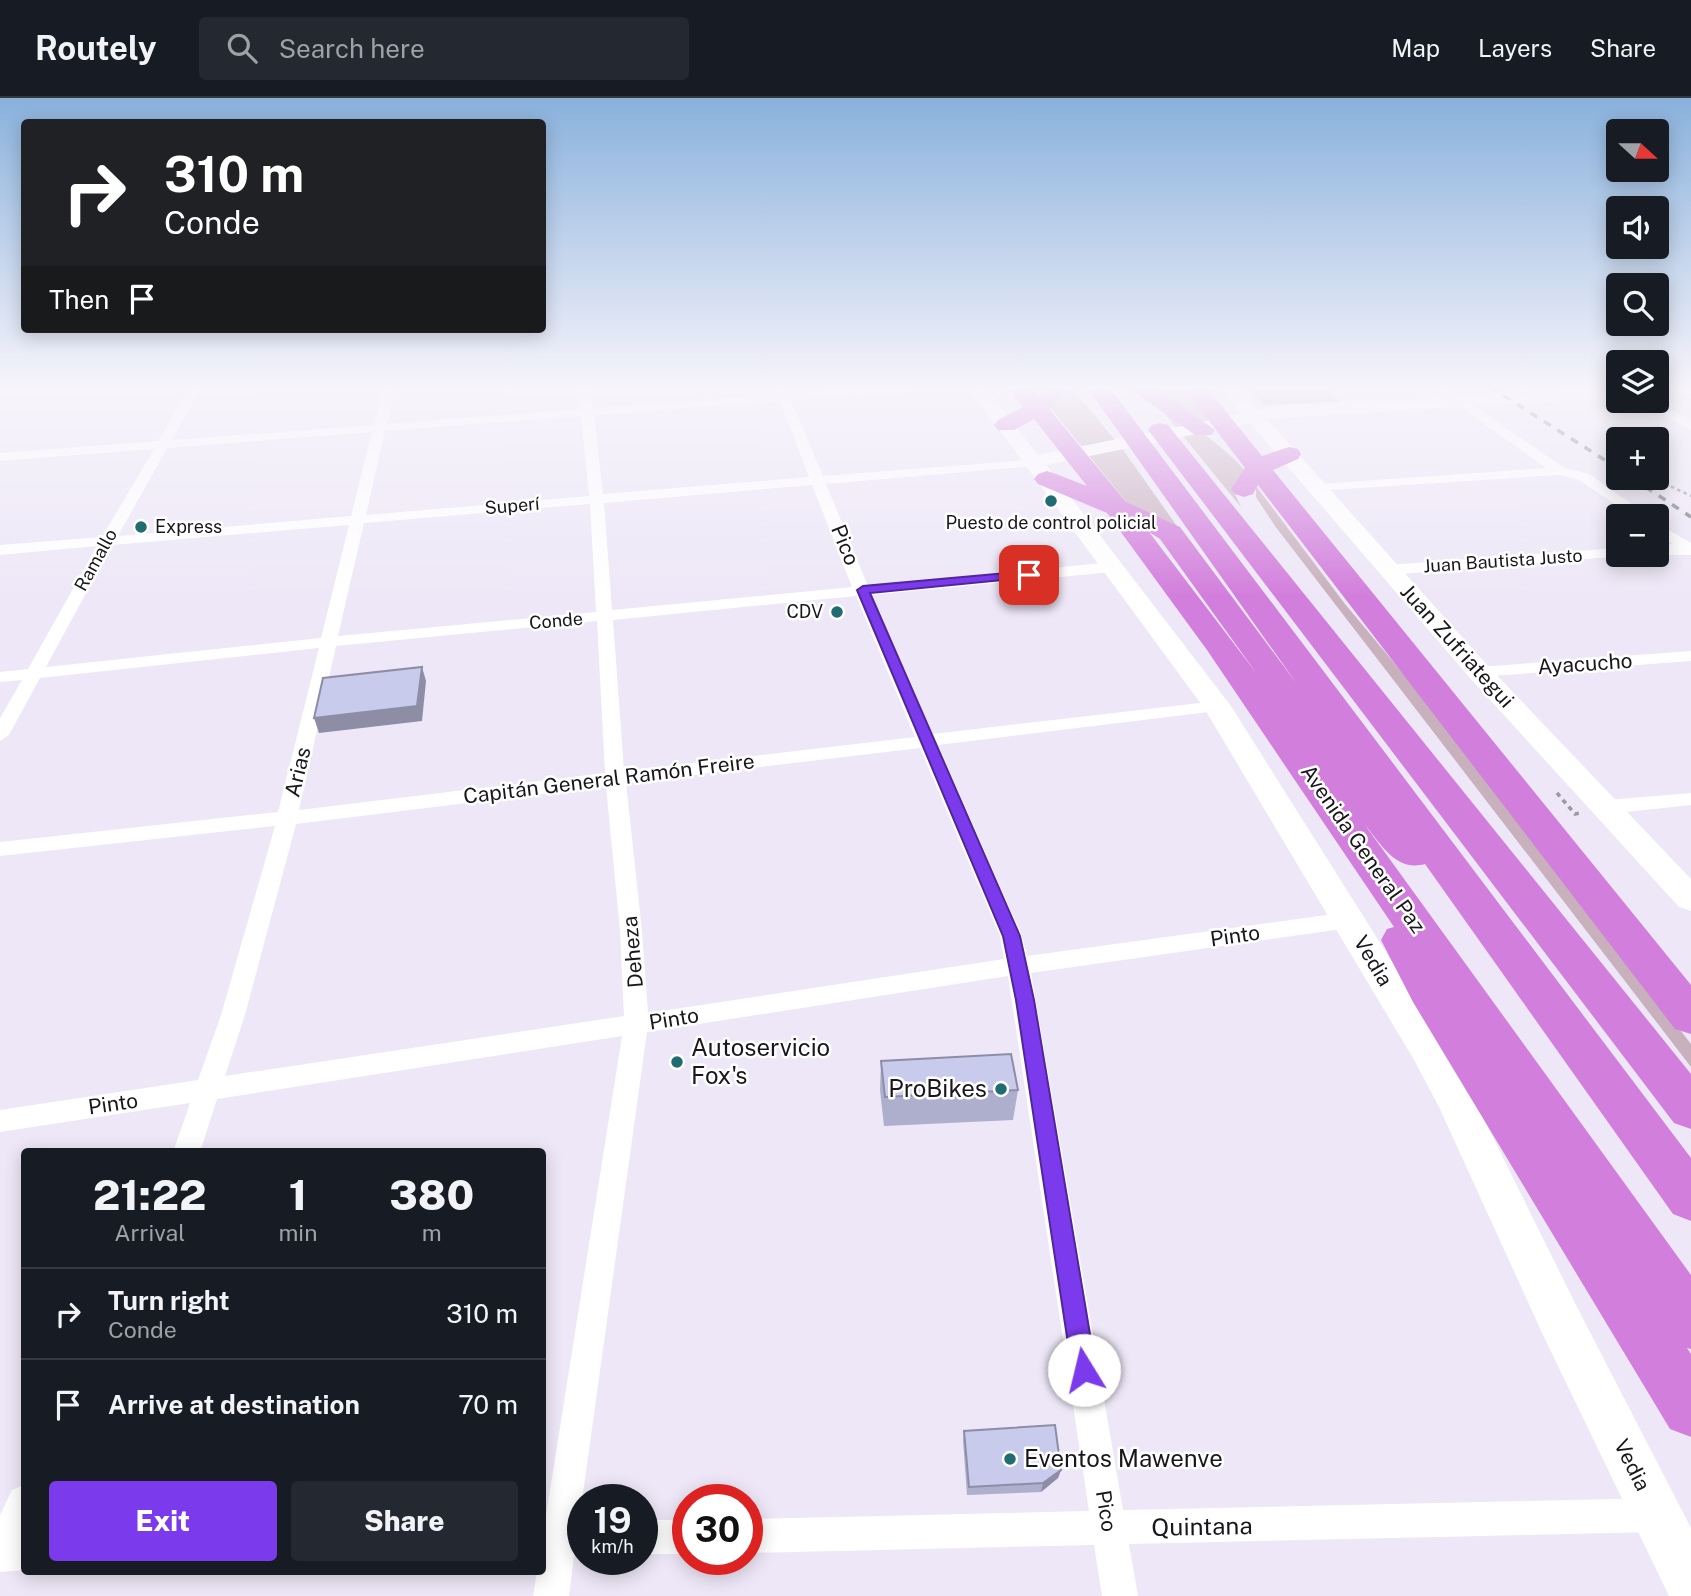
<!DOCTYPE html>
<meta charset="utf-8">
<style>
body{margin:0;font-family:"Public Sans",sans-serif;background:#242831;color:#f1f3f6;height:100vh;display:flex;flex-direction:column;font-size:26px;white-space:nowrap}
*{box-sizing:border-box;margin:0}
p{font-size:23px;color:#9ea1a6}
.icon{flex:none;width:38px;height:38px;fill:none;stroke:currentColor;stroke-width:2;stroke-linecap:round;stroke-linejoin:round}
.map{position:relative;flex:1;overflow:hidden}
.panel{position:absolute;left:21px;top:1050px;width:525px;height:427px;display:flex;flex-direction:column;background:#171b24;border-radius:7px;box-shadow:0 4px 18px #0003}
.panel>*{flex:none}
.banner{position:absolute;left:21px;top:21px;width:525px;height:214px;border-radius:7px;box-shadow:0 4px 18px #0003;background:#202124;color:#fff;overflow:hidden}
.needle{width:46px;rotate:111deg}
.tools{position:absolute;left:1606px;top:21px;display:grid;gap:14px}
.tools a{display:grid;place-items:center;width:63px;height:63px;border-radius:7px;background:#171b24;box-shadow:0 4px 18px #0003;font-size:35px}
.speed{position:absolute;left:567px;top:1386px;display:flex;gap:14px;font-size:35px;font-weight:700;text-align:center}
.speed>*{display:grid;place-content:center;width:91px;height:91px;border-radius:50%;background:#171b24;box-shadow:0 4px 18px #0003;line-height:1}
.speed small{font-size:18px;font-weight:400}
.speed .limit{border:10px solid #d22;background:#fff;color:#111}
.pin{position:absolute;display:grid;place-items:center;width:60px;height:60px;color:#fff;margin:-30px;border-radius:14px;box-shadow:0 4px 10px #0006}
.me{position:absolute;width:77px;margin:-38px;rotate:351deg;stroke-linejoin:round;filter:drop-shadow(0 0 5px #0008)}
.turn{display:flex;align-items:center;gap:24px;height:147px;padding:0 28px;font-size:32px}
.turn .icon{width:91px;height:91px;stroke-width:2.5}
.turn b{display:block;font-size:49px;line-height:60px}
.then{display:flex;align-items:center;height:66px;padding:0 28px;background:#0003;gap:14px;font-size:26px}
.eta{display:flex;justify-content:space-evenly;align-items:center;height:119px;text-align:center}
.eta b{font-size:42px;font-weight:800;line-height:49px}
.primary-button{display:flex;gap:14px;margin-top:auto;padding:14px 28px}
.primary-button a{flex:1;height:80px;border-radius:7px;background:#7c3aed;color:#fff;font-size:28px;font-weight:800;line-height:80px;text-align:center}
.primary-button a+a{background:#242831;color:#f1f3f6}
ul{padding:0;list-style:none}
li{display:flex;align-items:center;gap:21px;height:91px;padding:0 28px;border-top:2px solid #363941}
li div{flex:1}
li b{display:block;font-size:26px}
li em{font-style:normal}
header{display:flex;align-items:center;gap:42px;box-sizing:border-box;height:98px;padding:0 35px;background:#171b24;border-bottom:2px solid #363941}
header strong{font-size:33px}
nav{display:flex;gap:38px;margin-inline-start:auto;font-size:24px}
.search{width:490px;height:63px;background:#242831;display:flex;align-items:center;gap:18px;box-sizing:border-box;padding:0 24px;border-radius:7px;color:#9ea1a6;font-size:26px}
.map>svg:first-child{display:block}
</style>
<header>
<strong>Routely</strong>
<div class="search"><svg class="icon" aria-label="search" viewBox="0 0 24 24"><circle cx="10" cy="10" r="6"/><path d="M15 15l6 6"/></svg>Search here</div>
<nav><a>Map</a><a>Layers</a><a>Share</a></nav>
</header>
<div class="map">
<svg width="1691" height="1498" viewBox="0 0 1691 1498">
<rect width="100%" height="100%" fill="#ede7f7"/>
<g fill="#c8b0bd">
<polygon points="1066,289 1071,289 1124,353 1193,451 1132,411 1049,308 1062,299"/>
<polygon points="1150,289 1183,289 1218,332 1213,332"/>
<polygon points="1249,289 1325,289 1340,303 1263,307"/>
<path d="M 1161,311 C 1183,318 1232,355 1246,374 L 1234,394 L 1241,409 Z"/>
<polygon points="1256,388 1345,506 1410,584 1691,946 1691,969 1275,428 1256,399"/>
</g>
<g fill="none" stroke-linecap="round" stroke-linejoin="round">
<polyline stroke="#9c97a3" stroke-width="2.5" stroke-dasharray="3.5 3.5" stroke-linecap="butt" points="1629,390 1670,388 1691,398"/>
<polyline stroke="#9c97a3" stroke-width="3.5" stroke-dasharray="4.5 4.5" stroke-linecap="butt" points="1557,695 1575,716 1580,715"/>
<g fill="#fff" fill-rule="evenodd">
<path d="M 190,289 L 202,289 L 172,342 L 374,327 L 383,289 L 395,289 L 387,326 L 581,311 L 578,289 L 590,289 L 593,310 L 777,296 L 774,289 L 786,289 L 788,295 L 868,289 L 922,289 L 916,293 L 791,302 L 823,378 L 1039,361 L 1039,367 L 1034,368 L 826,386 L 868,488 L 1112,464 L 1120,469 L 1112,474 L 871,497 L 933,636 L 1217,603 L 1226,608 L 1217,613 L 938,647 L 1022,838 L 1027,858 L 1349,814 L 1357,816 L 1360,822 L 1357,828 L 1349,830 L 1031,875 L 1123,1412 L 1658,1400 L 1670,1405 L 1675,1417 L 1670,1429 L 1658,1434 L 1129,1446 L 1138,1498 L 1102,1498 L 1094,1447 L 747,1455 L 747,1421 L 1089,1413 L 1008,878 L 647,934 L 579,1424 L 583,1424 L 583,1458 L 574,1458 L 569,1498 L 533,1498 L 537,1474 L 542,1474 L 542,1424 L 545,1424 L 622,938 L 217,1001 L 200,1054 L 173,1054 L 190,1005 L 0,1034 L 0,1012 L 198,982 L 221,917 L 275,728 L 0,758 L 0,744 L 278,714 L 319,550 L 40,580 L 9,637 L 0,643 L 0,620 L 22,582 L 0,584 L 0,574 L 28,571 L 97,448 L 0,457 L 0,447 L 102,439 L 154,351 L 0,363 L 0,355 L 158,343 ZM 780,303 L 809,379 L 603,396 L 594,317 ZM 581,318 L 589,398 L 366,417 L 385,333 ZM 372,334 L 351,418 L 118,438 L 167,350 ZM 812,387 L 852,489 L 612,512 L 604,405 ZM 590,406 L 596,514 L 338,538 L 364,425 ZM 349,427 L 321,540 L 46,569 L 112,447 ZM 856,498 L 915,639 L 624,673 L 613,522 ZM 597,523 L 605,675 L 299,712 L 336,548 ZM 920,650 L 1000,838 L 1004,861 L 648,915 L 642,833 L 626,685 ZM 606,688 L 620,833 L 624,918 L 225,978 L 245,917 L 296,726 Z"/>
<polygon points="1433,289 1447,289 1564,370 1589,376 1649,418 1633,418 1579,382 1559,377 1313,393 1313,387 1318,386 1546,370"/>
<polygon points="1639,303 1654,303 1691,323 1691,332"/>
<polygon points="1657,425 1691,445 1691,457 1657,457 1657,447 1673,446 1657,436"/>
<polygon points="1619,450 1619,457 1624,458 1388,477 1380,472 1388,467"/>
<polygon points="1691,553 1691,563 1479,579 1470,574 1479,569"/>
<polygon points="1691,695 1691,707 1607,716 1600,714 1597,709 1600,704 1607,702"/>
<polygon points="24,1387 24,1472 0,1474 0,1417 12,1392"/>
<rect x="642" y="1422" width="46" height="34"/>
</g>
<g fill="#fff" fill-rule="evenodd">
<polygon points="968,289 986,289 1038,357 1241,316 1219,289 1238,289 1258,312 1276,308 1619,289 1619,299 1267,321 1488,568 1691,781 1691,813 1679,809 1470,580 1250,325 1046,367 1231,608 1440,940 1470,993 1575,1205 1691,1430 1691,1498 1669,1498 1543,1237 1439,1009 1414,962 1204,610"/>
<polygon points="1657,289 1691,289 1691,295 1657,297"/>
</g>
<g fill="#d27edc" fill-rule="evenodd">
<path d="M 1008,289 L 1031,289 L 1039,299 L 1046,289 L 1068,289 L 1050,312 L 1126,404 L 1180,429 L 1297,586 L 1087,289 L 1109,289 L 1691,1060 L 1691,1123 L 1673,1116 L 1425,766 C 1396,774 1382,747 1365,727 L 1691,1177 L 1691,1251 L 1687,1250 L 1691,1256 L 1691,1339 L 1670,1331 L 1413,904 L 1381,842 L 1387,831 L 1394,829 L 1207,552 L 1107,415 L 1038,386 L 1034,381 L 1038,376 L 1047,373 L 1056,376 L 1087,388 L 1034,321 L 1014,332 L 998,332 L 994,327 L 998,322 L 1023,309 ZM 1149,434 L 1160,441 L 1257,576 Z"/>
<polygon points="1128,289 1154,289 1215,332 1211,337 1195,337"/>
<polygon points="1183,289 1206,289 1262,358 1289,349 1298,351 1301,356 1298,361 1273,372 1691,887 1691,936 1675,931 1258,387 1253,396 1244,399 1235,396 1231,391 1245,370"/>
<polygon points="1160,325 1168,327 1691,976 1691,1031 1674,1025 1152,337 1148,332 1152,327"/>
</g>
<g stroke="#76737c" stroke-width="3.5" stroke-dasharray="8 8" stroke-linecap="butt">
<polyline points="1490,289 1619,371"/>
<polyline points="1632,380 1691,419"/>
</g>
</g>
<g fill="#adafcc">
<polygon points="881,963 1018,992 1013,1022 884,1028 880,992"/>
<polygon points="964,1333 1061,1372 1058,1380 1041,1394 967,1397 963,1342"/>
</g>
<g fill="#8d8ea6">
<polygon points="422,569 426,583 422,623 319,635 314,620"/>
<polygon points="1061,1372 1058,1380 1041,1394 1043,1385"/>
</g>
<g fill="#c9cbed" stroke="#8d8ea6" stroke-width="2">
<polygon points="422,569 417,608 314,620 323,580"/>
<polygon points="1011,956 1018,992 885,999 881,963"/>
<polygon points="1055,1327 1061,1372 1043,1385 969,1389 964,1333"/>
</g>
<linearGradient id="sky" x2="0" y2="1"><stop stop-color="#89b1dc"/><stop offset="0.58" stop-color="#f7f4fb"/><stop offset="1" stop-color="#f7f4fb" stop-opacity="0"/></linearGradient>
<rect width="1691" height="499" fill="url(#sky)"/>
<polygon fill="#7c3aed" stroke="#51269a" stroke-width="2" points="1029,473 1035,477 1033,479 870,495 1020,838 1034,902 1096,1272 1092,1281 1084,1284 1076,1281 1072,1272 1016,902 1003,838 857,492 863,488"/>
<g fill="#206c71" stroke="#fff" stroke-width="2.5">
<circle cx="1051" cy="403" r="7"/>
<circle cx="141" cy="429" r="7"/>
<circle cx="837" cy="514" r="7"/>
<circle cx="677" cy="964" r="7"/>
<circle cx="1001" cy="991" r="7"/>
<circle cx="1010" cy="1361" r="7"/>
</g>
<g text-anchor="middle" stroke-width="5" stroke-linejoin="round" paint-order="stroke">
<g font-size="18" fill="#19171c" stroke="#fff">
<text transform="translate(512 408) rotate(-5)" y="6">Superí</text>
<text transform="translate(96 462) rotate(-61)" y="6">Ramallo</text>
<text transform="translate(1503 463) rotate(-4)" y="6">Juan Bautista Justo</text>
<text transform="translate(556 523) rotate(-5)" y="6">Conde</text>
</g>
<g font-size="18" fill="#19171c" stroke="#fff">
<text x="1051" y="431">Puesto de control policial</text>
<text x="155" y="435" text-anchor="start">Express</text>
<text x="823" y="520" text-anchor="end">CDV</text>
</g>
<g font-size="21" fill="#19171c" stroke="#fff">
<text transform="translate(845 447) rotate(68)" y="7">Pico</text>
<text transform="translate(1457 548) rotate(48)" y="7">Juan Zufriategui</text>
<text transform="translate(1585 566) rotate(-4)" y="7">Ayacucho</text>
<text transform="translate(298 674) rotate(-76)" y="7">Arias</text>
<text transform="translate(609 681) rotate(-7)" y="7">Capitán General Ramón Freire</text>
<text transform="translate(1363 751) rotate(55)" y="7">Avenida General Paz</text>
<text transform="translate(1235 838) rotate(-8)" y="7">Pinto</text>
<text transform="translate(633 854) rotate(-95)" y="7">Deheza</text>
<text transform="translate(1373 863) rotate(59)" y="7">Vedia</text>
<text transform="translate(674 921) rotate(-9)" y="7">Pinto</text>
<text transform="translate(113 1006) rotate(-8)" y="7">Pinto</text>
<text transform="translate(1632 1367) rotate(63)" y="7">Vedia</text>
<text transform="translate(1106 1413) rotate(81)" y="7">Pico</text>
</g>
<g font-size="24" fill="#19171c" stroke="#fff" text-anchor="start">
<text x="691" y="958">Autoservicio<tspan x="691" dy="28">Fox's</tspan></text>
<text x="987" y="999" text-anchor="end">ProBikes</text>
<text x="1024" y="1369">Eventos Mawenve</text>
</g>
<g font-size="24" fill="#19171c" stroke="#fff">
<text transform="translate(1202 1429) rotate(-1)" y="8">Quintana</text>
</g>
</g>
</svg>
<div class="tools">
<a><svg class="needle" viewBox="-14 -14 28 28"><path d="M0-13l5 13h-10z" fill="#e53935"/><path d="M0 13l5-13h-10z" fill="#9ea1a6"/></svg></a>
<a><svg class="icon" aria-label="sound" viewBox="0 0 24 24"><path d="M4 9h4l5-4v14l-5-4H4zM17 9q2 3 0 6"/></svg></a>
<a><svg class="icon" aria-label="search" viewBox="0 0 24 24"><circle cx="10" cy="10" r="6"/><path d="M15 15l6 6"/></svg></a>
<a><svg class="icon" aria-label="layers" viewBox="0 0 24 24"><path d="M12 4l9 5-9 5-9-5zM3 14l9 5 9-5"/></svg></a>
<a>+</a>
<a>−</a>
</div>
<div class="speed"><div>19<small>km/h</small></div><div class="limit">30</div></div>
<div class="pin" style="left:1029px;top:477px;background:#d93025"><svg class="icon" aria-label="arrive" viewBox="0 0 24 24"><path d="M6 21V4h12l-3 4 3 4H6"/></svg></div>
<svg class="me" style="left:1084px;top:1272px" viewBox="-20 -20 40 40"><circle r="19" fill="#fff"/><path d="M0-13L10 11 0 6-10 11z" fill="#7c3aed"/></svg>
<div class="banner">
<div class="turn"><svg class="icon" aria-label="right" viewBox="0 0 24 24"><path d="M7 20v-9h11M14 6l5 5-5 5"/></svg><div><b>310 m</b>Conde</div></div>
<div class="then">Then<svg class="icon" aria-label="arrive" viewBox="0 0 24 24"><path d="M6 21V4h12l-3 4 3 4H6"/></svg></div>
</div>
<section class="panel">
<div class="eta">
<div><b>21:22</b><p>Arrival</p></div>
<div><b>1</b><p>min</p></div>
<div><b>380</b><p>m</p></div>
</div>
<ul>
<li><svg class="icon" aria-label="right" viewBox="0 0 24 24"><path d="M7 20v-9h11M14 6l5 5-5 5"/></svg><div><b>Turn right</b><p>Conde</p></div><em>310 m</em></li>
<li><svg class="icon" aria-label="arrive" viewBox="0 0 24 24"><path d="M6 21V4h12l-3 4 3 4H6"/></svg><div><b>Arrive at destination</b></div><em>70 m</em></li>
</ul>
<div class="primary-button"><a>Exit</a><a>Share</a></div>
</section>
</div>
